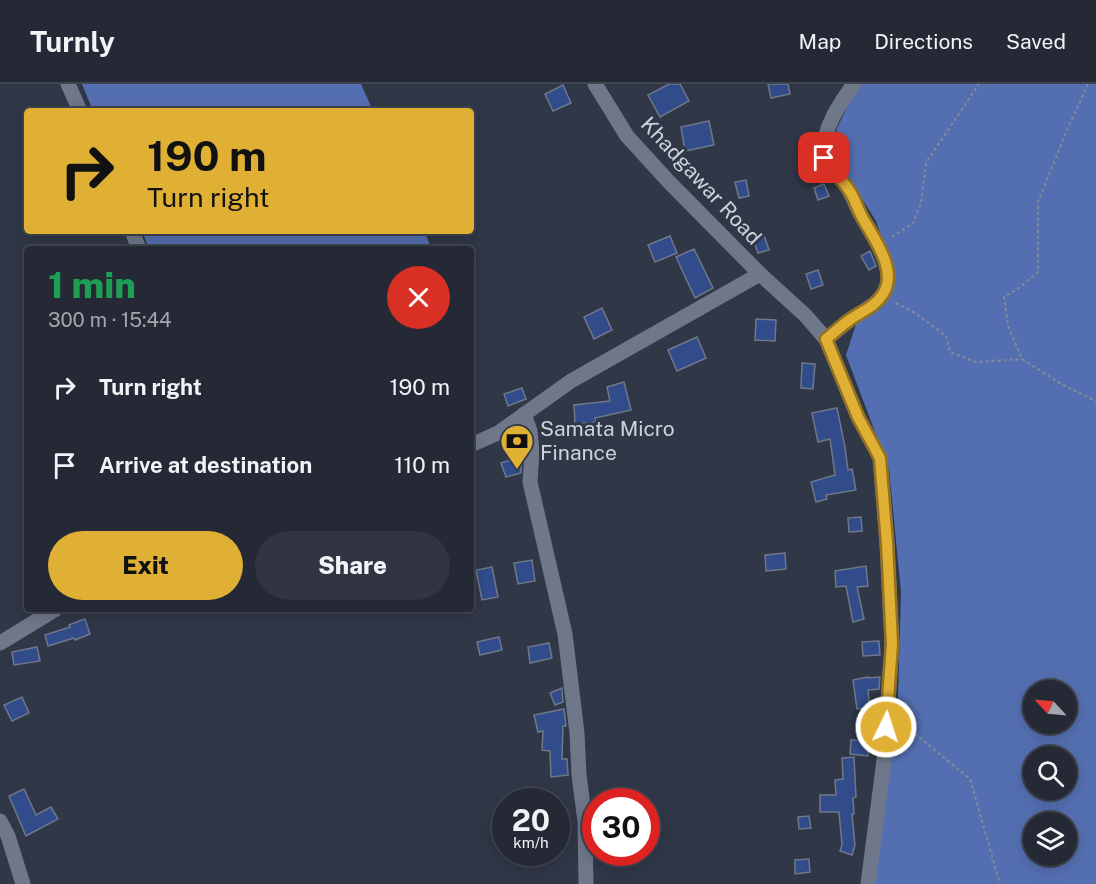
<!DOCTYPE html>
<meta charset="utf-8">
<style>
body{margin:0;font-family:"Public Sans",sans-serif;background:#303541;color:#f1f3f6;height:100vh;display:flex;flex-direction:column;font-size:22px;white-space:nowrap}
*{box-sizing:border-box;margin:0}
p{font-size:20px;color:#a3a6ad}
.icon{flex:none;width:33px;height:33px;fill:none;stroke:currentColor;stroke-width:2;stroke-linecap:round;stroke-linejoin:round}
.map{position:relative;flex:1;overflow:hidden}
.details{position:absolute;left:24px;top:162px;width:450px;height:366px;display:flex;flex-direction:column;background:#242935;border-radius:6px;box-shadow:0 3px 15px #0003,0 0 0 2px #414550}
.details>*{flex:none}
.hud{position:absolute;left:24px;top:24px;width:450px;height:126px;border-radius:6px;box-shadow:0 3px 15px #0003,0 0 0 2px #414550;background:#e0b034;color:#111;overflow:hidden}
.needle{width:39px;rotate:296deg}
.fabs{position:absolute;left:1023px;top:596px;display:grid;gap:12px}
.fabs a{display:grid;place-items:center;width:54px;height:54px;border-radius:50%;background:#242935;box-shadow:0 3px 15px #0003,0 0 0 2px #414550;font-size:30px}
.speed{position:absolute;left:492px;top:704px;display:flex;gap:12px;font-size:30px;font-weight:700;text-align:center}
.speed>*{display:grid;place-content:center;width:78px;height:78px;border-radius:50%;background:#242935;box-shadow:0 3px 15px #0003,0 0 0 2px #414550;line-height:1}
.speed small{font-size:15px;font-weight:400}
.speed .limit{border:9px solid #d22;background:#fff;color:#111}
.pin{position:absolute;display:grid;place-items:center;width:51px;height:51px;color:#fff;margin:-26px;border-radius:12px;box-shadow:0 3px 9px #0006}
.me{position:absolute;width:66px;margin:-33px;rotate:4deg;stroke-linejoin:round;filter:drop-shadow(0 0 4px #0008)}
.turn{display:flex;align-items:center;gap:21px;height:126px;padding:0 24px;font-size:27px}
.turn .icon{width:78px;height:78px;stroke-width:2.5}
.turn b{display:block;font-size:42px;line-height:51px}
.round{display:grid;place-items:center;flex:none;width:63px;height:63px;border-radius:32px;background:#303541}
.headline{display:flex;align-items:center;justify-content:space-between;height:102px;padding:0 24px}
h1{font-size:36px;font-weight:800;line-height:45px;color:#1e9e55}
.button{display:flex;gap:12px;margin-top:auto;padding:12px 24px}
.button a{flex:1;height:69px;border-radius:36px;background:#e0b034;color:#111;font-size:24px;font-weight:800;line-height:69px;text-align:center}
.button a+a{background:#303541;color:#f1f3f6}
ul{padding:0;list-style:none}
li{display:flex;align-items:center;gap:18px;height:78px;padding:0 24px}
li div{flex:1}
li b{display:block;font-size:22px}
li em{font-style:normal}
header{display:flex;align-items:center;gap:36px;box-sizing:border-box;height:84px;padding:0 30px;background:#242935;border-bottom:2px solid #414550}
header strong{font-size:28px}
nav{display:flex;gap:33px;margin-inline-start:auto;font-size:21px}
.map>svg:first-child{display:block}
</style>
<header>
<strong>Turnly</strong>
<nav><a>Map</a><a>Directions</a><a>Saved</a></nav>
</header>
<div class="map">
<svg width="1096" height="800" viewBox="0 0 1096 800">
<rect width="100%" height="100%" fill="#303747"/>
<g fill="#546fb1" fill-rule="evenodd">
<polygon points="82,0 361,0 373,27 93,27"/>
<path d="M 860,0 L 1096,0 L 1096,800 L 874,800 L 898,614 L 901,508 L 889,385 L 846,271 L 856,240 L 892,184 L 876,137 L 850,96 L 831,72 L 837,44 L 856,5 ZM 1034,606 L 1066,606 L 1066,639 L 1034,639 ZM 1034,672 L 1066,672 L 1066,705 L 1034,705 ZM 1034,738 L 1066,738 L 1066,771 L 1034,771 Z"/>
<polygon points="142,147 424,147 432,165 149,165"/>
</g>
<g fill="#324b8a" stroke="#6f788a" stroke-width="1.5">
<polygon points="669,0 680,0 689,17 660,33 648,11"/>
<polygon points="768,0 788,0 790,10 771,14"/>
<polygon points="563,1 571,19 553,27 545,10"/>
<polygon points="709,37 714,61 685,67 681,43"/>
<polygon points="746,96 749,112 739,114 735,98"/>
<polygon points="824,100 829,112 818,116 814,104"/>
<polygon points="764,151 769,166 758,169 753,155"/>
<polygon points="670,152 677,169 655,178 648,161"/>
<polygon points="694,165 713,204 695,214 676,173"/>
<polygon points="870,167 876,182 869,186 861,172"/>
<polygon points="818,186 823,201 811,205 806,190"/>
<polygon points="602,224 612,246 594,255 584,233"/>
<polygon points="756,235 776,236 775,257 755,256"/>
<polygon points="697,253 706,274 677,287 668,266"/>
<polygon points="802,279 815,280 813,305 801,304"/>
<polygon points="624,298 631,326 595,334 596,338 575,340 574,321 610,317 607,303"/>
<polygon points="522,304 526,315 508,322 504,310"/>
<polygon points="837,324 845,363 848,386 852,385 856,406 826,411 827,415 816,418 811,398 835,391 830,355 818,358 812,329"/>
<polygon points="521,373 521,389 506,393 501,379"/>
<polygon points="861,433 862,447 849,448 848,434"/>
<polygon points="785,469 786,485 766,487 765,471"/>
<polygon points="532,476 535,497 518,500 514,479"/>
<polygon points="866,482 868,502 857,503 864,535 853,538 846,502 836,503 835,487"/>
<polygon points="492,483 498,513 482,516 476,486"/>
<polygon points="85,535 90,550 75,556 74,554 48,562 45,551 70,543 69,541"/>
<polygon points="499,553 502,566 480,571 477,558"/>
<polygon points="879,557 880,571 863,572 862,558"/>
<polygon points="549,559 552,574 530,579 528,563"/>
<polygon points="37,563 40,577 14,581 12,568"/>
<polygon points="868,593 868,594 880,593 879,605 868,606 870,624 857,625 853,596"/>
<polygon points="562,604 563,618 555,621 550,609"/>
<polygon points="22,613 29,629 12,637 4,621"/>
<polygon points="564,625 566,642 563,642 562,675 567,675 568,691 551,693 550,667 542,666 543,647 538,648 534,631"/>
<polygon points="851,656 869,657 868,672 850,670"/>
<polygon points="854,673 856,713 853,714 854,730 852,730 855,761 852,771 840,767 842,761 839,728 820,728 820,711 836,711 835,696 843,695 842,674"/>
<polygon points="24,705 36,731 51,723 58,735 26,752 9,712"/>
<polygon points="809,732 811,744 799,745 798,733"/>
<polygon points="809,775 810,788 795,790 795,776"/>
</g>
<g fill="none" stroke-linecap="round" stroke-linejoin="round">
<g stroke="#858b97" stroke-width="2" stroke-dasharray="3 3" stroke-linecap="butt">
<polyline points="1088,0 1067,46 1038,118 1038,188 1019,204 1004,213 1008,242 1022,275 1063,301 1096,317"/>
<polyline points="892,153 913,139 921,119 926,79 979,0"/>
<polyline points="896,219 915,229 946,252 950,268 976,278 1022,275"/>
<polyline points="901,638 970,695 1000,800"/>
</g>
<g stroke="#6f788a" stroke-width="15">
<polyline points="68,0 80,27"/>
<polyline points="595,0 627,52 669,98 760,190 805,231 826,255 858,333 880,373 887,459 892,560 884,676 868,800"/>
<polyline points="132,147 139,165"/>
<path d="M 826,255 C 834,249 842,242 851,235 C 862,227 875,223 883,211 C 899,187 873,153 861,131 C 855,120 852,109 844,99 C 837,89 825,83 824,70 C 822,45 840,19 854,0"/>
<polyline points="524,330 530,347 532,368 530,398 565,550 577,649 579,691 585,737 586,800"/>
<polyline points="471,361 498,349 571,297 760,190"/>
<polyline points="0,559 56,525"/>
<polyline points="0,737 8,752 23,800"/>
</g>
</g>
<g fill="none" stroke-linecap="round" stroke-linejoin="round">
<defs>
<path id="route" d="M 824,74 C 831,86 841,94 849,106 C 854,113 857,123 861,131 C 872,152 899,186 883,210 C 875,223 862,227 851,235 C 842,241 834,249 826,255 L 858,333 L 880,374 L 887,459 L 892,560 L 886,643"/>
</defs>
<use href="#route" stroke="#927222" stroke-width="15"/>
<use href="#route" stroke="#e0b034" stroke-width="10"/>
</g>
<defs>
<symbol id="bank-pin" viewBox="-11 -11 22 30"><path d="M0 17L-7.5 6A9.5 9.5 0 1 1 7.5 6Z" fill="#e0b034" stroke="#303747"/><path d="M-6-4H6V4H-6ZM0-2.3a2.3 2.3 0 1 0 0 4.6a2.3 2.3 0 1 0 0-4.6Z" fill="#111"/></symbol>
</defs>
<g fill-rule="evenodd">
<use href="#bank-pin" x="498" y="338" width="38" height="52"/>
</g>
<g text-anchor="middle" stroke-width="6" stroke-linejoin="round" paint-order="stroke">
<g font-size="21" fill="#cdd2dc" stroke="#303747">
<text transform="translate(701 97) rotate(47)" y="7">Khadgawar Road</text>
</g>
<g font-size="21" fill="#cdd2dc" stroke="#303747" text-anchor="start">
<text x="540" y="352">Samata Micro<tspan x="540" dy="24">Finance</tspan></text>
</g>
</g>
</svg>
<div class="fabs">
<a><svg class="needle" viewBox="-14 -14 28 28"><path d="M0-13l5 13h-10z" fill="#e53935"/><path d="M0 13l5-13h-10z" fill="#a3a6ad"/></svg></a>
<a><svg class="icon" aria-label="search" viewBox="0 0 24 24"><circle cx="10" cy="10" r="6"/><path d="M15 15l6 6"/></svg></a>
<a><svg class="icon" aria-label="layers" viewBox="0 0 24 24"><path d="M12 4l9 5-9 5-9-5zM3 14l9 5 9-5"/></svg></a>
</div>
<div class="speed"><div>20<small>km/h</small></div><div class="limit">30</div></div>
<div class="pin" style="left:824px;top:74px;background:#d93025"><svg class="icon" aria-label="arrive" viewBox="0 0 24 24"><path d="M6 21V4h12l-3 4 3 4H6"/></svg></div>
<svg class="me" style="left:886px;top:643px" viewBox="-20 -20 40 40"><circle r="17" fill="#e0b034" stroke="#fff" stroke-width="3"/><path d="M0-11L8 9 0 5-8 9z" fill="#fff"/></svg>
<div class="hud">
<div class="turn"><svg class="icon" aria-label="right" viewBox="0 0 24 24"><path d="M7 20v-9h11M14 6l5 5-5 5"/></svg><div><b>190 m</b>Turn right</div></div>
</div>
<section class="details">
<div class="headline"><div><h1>1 min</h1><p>300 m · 15:44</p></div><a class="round" style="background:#d93025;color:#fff"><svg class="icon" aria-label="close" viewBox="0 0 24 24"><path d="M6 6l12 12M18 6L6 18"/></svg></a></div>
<ul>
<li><svg class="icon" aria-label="right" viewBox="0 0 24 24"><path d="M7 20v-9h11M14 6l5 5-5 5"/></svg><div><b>Turn right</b></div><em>190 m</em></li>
<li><svg class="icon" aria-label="arrive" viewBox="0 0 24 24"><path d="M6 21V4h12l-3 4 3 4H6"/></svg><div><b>Arrive at destination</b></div><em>110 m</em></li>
</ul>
<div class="button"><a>Exit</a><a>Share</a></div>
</section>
</div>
